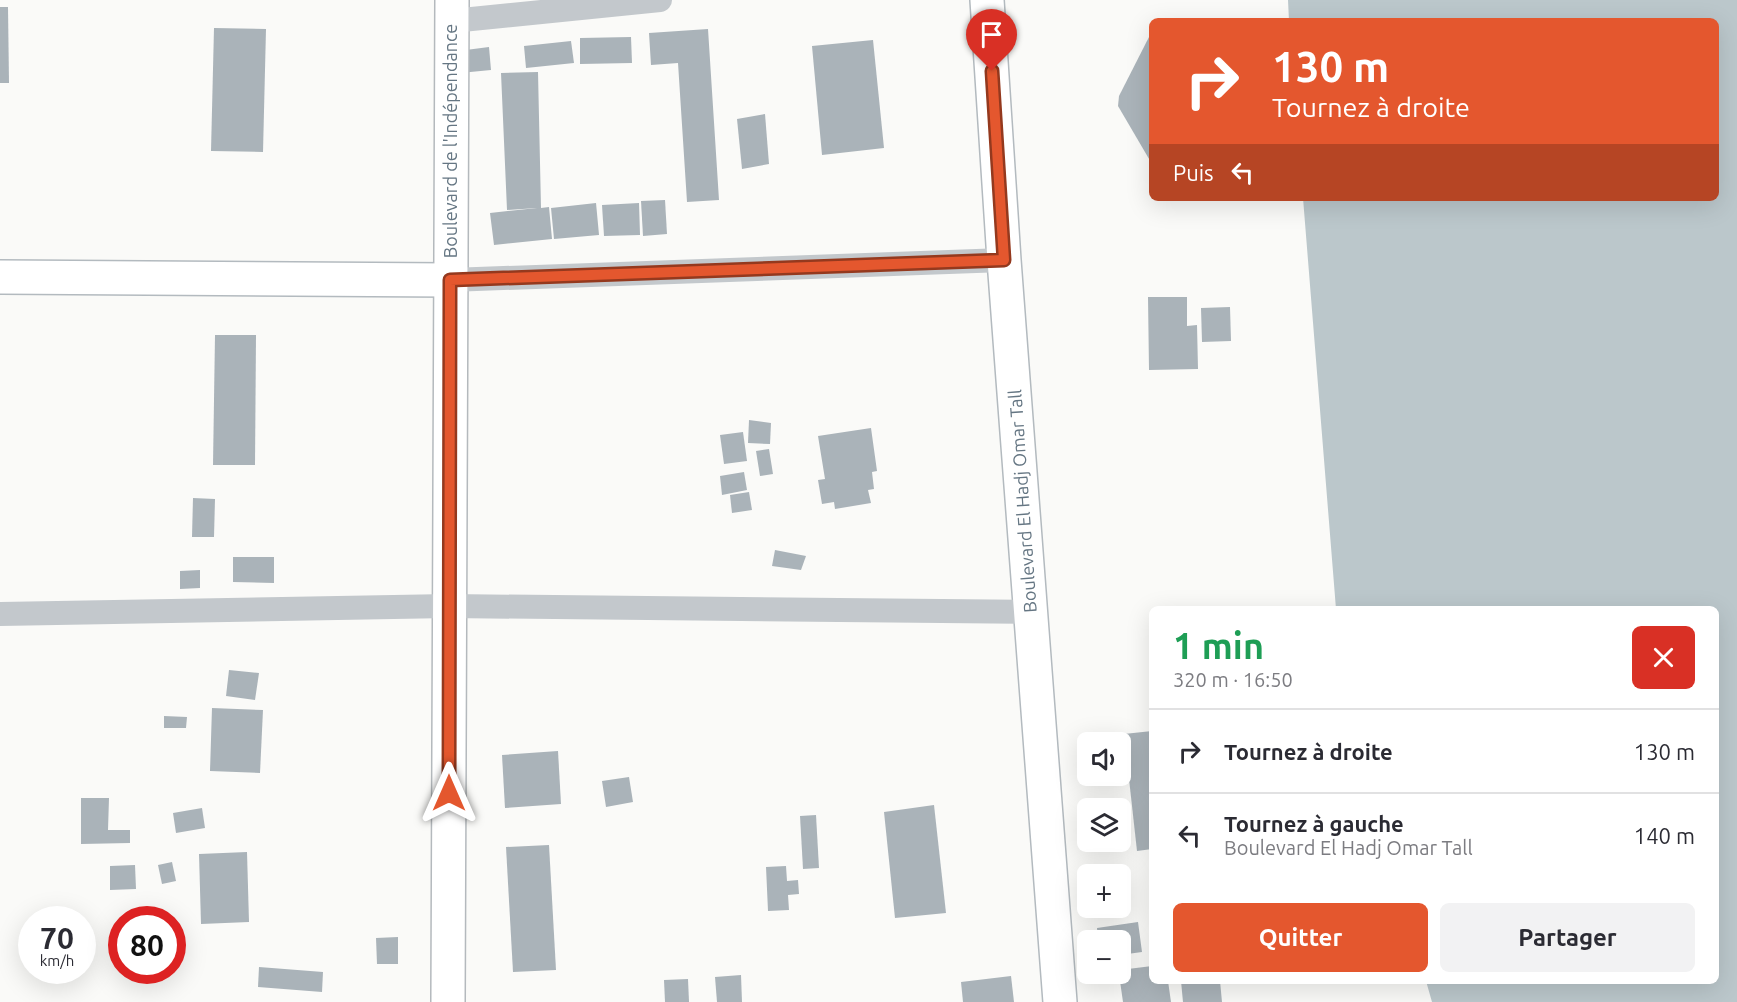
<!DOCTYPE html>
<html lang="fr">
<meta charset="utf-8">
<style>
body{margin:0;font-family:Ubuntu,sans-serif;background:#f2f2f3;color:#2b2b33;height:100vh;display:flex;flex-direction:column;font-size:22px;white-space:nowrap}
*{box-sizing:border-box;margin:0}
p{font-size:20px;color:#7c7c81}
.icon{flex:none;width:33px;height:33px;fill:none;stroke:currentColor;stroke-width:2;stroke-linecap:round;stroke-linejoin:round}
.map{position:relative;flex:1;overflow:hidden}
.panel{position:absolute;left:1149px;top:606px;width:570px;height:378px;display:flex;flex-direction:column;background:#fff;border-radius:9px;box-shadow:0 6px 24px #0002}
.panel>*{flex:none}
.guide{position:absolute;left:1149px;top:18px;width:570px;height:183px;border-radius:9px;box-shadow:0 6px 24px #0002;background:#e4572e;color:#fff;overflow:hidden}
.fabs{position:absolute;left:1077px;top:732px;display:grid;gap:12px}
.fabs a{display:grid;place-items:center;width:54px;height:54px;border-radius:9px;background:#fff;box-shadow:0 6px 24px #0002;font-size:30px}
.speed{position:absolute;left:18px;top:906px;display:flex;gap:12px;font-size:30px;font-weight:700;text-align:center}
.speed>*{display:grid;place-content:center;width:78px;height:78px;border-radius:50%;background:#fff;box-shadow:0 6px 24px #0002;line-height:1}
.speed small{font-size:15px;font-weight:400}
.speed .limit{border:9px solid #d22;background:#fff;color:#111}
.pin{position:absolute;display:grid;place-items:center;width:51px;height:51px;color:#fff;margin:-62px -26px;border-radius:50% 50% 50% 0;rotate:-45deg;box-shadow:0 0 6px #0007}
.pin .icon{rotate:45deg}
.me{position:absolute;width:66px;margin:-33px;rotate:0deg;stroke-linejoin:round;filter:drop-shadow(0 0 4px #0008)}
.turn{display:flex;align-items:center;gap:21px;height:126px;padding:0 24px;font-size:27px}
.turn .icon{width:78px;height:78px;stroke-width:2.5}
.turn b{display:block;font-size:42px;line-height:51px}
.then{display:flex;align-items:center;height:57px;padding:0 24px;background:#0003;gap:12px;font-size:22px}
.round{display:grid;place-items:center;flex:none;width:63px;height:63px;border-radius:9px;background:#f2f2f3}
.summary{display:flex;align-items:center;justify-content:space-between;height:102px;padding:0 24px}
h1{font-size:36px;font-weight:600;line-height:45px;color:#1e9e55}
.button{display:flex;gap:12px;margin-top:auto;padding:12px 24px}
.button a{flex:1;height:69px;border-radius:9px;background:#e4572e;color:#fff;font-size:24px;font-weight:600;line-height:69px;text-align:center}
.button a+a{background:#f2f2f3;color:#2b2b33}
ul{padding:0;list-style:none}
li{display:flex;align-items:center;gap:18px;height:84px;padding:0 24px;border-top:2px solid #e1e1e2}
li div{flex:1}
li b{display:block;font-size:22px}
li em{font-style:normal}
.map>svg:first-child{display:block}
</style>
<div class="map">
<svg width="1737" height="1002" viewBox="0 0 1737 1002">
<rect width="100%" height="100%" fill="#fafaf8"/>
<polygon fill="#bbc7cb" points="1288,0 1737,0 1737,1002 1432,1002 1426,981 1716,981 1716,609 1336,609 1303,198 1716,198 1716,21 1289,21"/>
<g fill="#aab3b9">
<polygon points="0,7 8,7 9,83 0,83"/>
<polygon points="214,28 266,29 263,152 211,151"/>
<polygon points="708,29 719,200 687,202 678,63 651,65 649,33"/>
<polygon points="631,37 632,63 580,64 580,38"/>
<polygon points="1149,37 1152,38 1152,164 1118,106 1119,96"/>
<polygon points="873,40 884,148 822,155 812,46"/>
<polygon points="571,41 574,63 526,68 524,46"/>
<polygon points="489,47 491,70 460,73 458,51"/>
<polygon points="538,72 541,208 549,207 552,239 494,245 490,213 537,208 507,210 501,73"/>
<polygon points="765,114 769,164 742,169 737,119"/>
<polygon points="665,200 667,234 643,236 641,201"/>
<polygon points="596,203 599,235 554,239 551,208"/>
<polygon points="639,203 640,235 604,236 602,205"/>
<polygon points="1148,297 1187,297 1187,326 1197,325 1198,369 1149,370"/>
<polygon points="1230,307 1231,341 1202,342 1201,308"/>
<polygon points="215,335 256,335 255,465 213,465"/>
<polygon points="749,420 771,423 770,444 748,443"/>
<polygon points="871,428 877,471 872,472 874,489 868,490 871,503 835,509 834,502 822,504 818,480 825,479 818,436"/>
<polygon points="743,432 747,461 724,464 720,435"/>
<polygon points="769,449 773,474 760,476 756,451"/>
<polygon points="744,472 747,490 722,495 720,476"/>
<polygon points="749,492 752,510 732,513 730,495"/>
<polygon points="193,498 215,499 214,537 192,537"/>
<polygon points="775,550 806,556 801,570 772,566"/>
<polygon points="233,557 274,557 274,583 233,582"/>
<polygon points="200,570 200,588 180,589 180,571"/>
<polygon points="229,670 259,673 255,700 226,696"/>
<polygon points="212,708 263,710 260,773 210,771"/>
<polygon points="164,716 187,717 186,728 164,728"/>
<polygon points="1152,731 1152,849 1137,851 1124,734"/>
<polygon points="558,751 561,804 505,808 502,755"/>
<polygon points="629,777 633,802 606,807 602,781"/>
<polygon points="81,798 109,798 108,830 130,830 130,843 81,844"/>
<polygon points="934,805 946,913 895,918 884,812"/>
<polygon points="202,808 205,828 176,833 173,813"/>
<polygon points="816,815 819,868 803,869 800,816"/>
<polygon points="549,845 556,970 513,972 506,847"/>
<polygon points="247,852 249,922 201,924 199,854"/>
<polygon points="172,862 176,881 162,884 158,865"/>
<polygon points="135,865 136,889 110,890 110,866"/>
<polygon points="786,866 787,881 798,880 799,894 788,895 789,910 768,911 766,867"/>
<polygon points="1138,922 1142,952 1120,955 1120,940 1098,940 1097,928"/>
<polygon points="398,937 398,964 377,964 376,938"/>
<polygon points="1152,966 1152,981 1168,981 1171,1002 1123,1002 1119,974 1120,970"/>
<polygon points="259,967 323,972 322,992 258,987"/>
<polygon points="741,975 742,1002 717,1002 715,977"/>
<polygon points="1011,976 1014,1002 963,1002 961,982"/>
<polygon points="688,979 689,1002 665,1002 664,980"/>
<polygon points="1181,981 1220,981 1222,1002 1183,1002"/>
</g>
<g fill="none" stroke-linecap="round" stroke-linejoin="round">
<defs>
<g id="secondary">
<polyline points="987,0 1004,260 1060,1002"/>
<polyline points="0,277 450,280"/>
</g>
<polyline id="highway" points="448,1002 452,0"/>
</defs>
<use href="#secondary" stroke="#b3babf" stroke-width="36"/>
<use href="#highway" stroke="#b4b9bd" stroke-width="36"/>
<g stroke="#c3c8cc" stroke-width="24">
<polyline points="452,21 660,0"/>
<polyline points="450,280 1004,260"/>
<polyline points="0,614 449,606 1032,612"/>
</g>
<use href="#secondary" stroke="#fff" stroke-width="33"/>
<use href="#highway" stroke="#fff" stroke-width="33"/>
</g>
<g fill="none" stroke-linecap="round" stroke-linejoin="round">
<defs>
<polyline id="route" points="449,793 450,280 1004,260 992,71"/>
</defs>
<use href="#route" stroke="#94391e" stroke-width="15"/>
<use href="#route" stroke="#e4572e" stroke-width="10"/>
</g>
<g text-anchor="middle" stroke-width="6" stroke-linejoin="round" paint-order="stroke">
<g font-size="18" fill="#657683" stroke="#fff">
<text transform="translate(451 141) rotate(-90)" y="6">Boulevard de l'Indépendance</text>
<text transform="translate(1023 501) rotate(-94)" y="6">Boulevard El Hadj Omar Tall</text>
</g>
</g>
</svg>
<div class="fabs">
<a><svg class="icon" aria-label="sound" viewBox="0 0 24 24"><path d="M4 9h4l5-4v14l-5-4H4zM17 9q2 3 0 6"/></svg></a>
<a><svg class="icon" aria-label="layers" viewBox="0 0 24 24"><path d="M12 4l9 5-9 5-9-5zM3 14l9 5 9-5"/></svg></a>
<a>+</a>
<a>−</a>
</div>
<div class="speed"><div>70<small>km/h</small></div><div class="limit">80</div></div>
<div class="pin" style="left:992px;top:71px;background:#d93025"><svg class="icon" aria-label="arrive" viewBox="0 0 24 24"><path d="M6 21V4h12l-3 4 3 4H6"/></svg></div>
<svg class="me" style="left:449px;top:793px" viewBox="-20 -20 40 40"><path d="M0-17L14 15 0 8-14 15z" fill="#e4572e" stroke="#fff" stroke-width="4"/></svg>
<div class="guide">
<div class="turn"><svg class="icon" aria-label="right" viewBox="0 0 24 24"><path d="M7 20v-9h11M14 6l5 5-5 5"/></svg><div><b>130 m</b>Tournez à droite</div></div>
<div class="then">Puis<svg class="icon" aria-label="left" viewBox="0 0 24 24"><path d="M17 20v-9H6M10 6l-5 5 5 5"/></svg></div>
</div>
<section class="panel">
<div class="summary"><div><h1>1 min</h1><p>320 m · 16:50</p></div><a class="round" style="background:#d93025;color:#fff"><svg class="icon" aria-label="close" viewBox="0 0 24 24"><path d="M6 6l12 12M18 6L6 18"/></svg></a></div>
<ul>
<li><svg class="icon" aria-label="right" viewBox="0 0 24 24"><path d="M7 20v-9h11M14 6l5 5-5 5"/></svg><div><b>Tournez à droite</b></div><em>130 m</em></li>
<li><svg class="icon" aria-label="left" viewBox="0 0 24 24"><path d="M17 20v-9H6M10 6l-5 5 5 5"/></svg><div><b>Tournez à gauche</b><p>Boulevard El Hadj Omar Tall</p></div><em>140 m</em></li>
</ul>
<div class="button"><a>Quitter</a><a>Partager</a></div>
</section>
</div>
